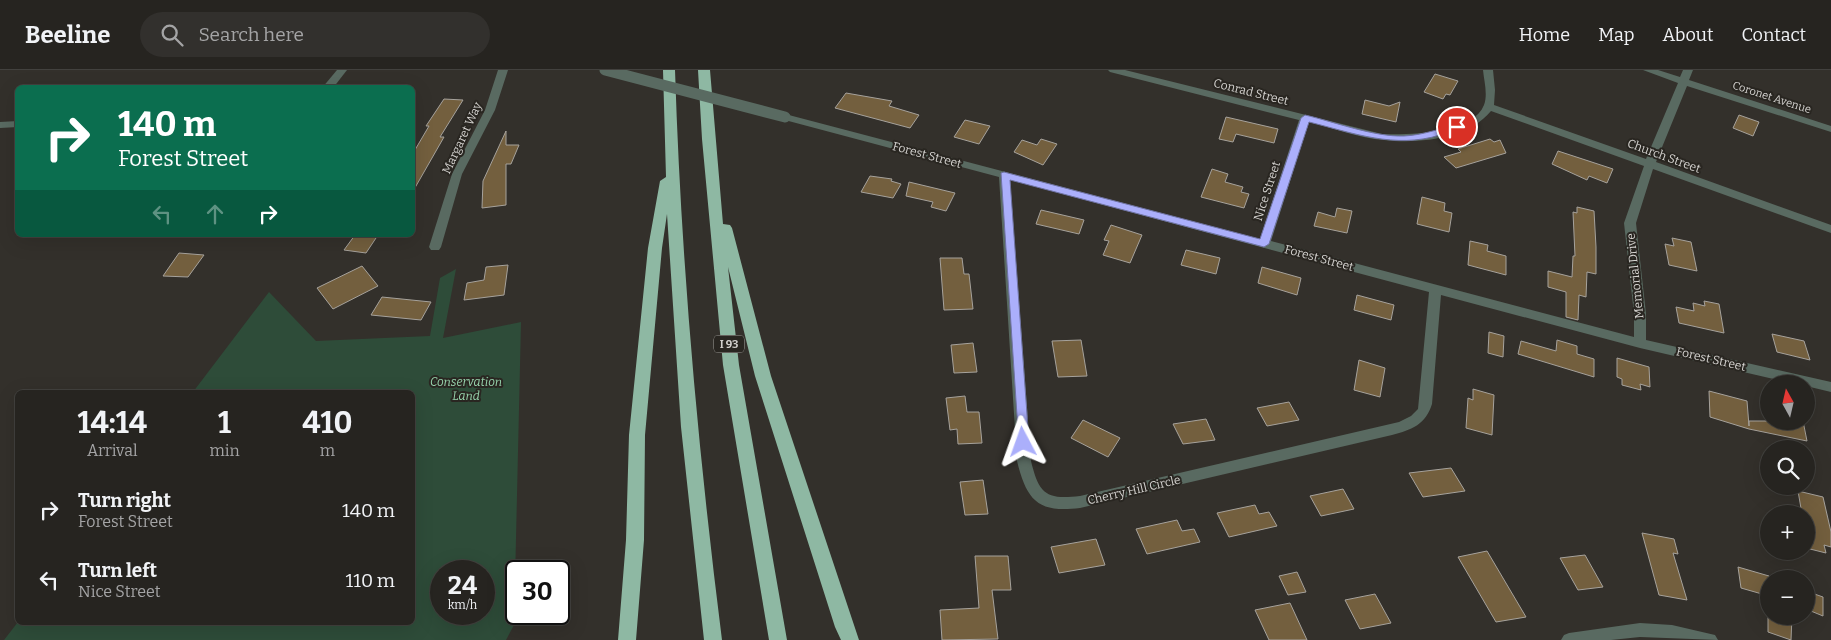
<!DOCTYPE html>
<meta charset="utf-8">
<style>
body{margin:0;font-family:Bitter,serif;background:#32302d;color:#f1f3f6;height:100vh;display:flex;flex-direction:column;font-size:19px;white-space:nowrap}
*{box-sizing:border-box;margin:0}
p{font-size:16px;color:#a4a4a5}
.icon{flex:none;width:28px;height:28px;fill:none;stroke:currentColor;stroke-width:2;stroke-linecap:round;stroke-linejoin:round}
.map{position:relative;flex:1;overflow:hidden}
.sheet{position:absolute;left:15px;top:320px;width:400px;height:235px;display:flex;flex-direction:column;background:#262420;border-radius:8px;box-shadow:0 5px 20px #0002,0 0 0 1px #42413e}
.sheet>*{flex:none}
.top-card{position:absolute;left:15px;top:15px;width:400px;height:152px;border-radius:8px;box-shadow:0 5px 20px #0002,0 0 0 1px #42413e;background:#0b6e4f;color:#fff;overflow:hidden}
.needle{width:32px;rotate:352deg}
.controls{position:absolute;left:1760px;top:305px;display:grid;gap:10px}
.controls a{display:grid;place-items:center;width:55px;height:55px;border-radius:50%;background:#262420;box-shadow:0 5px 20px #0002,0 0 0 1px #42413e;font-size:25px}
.speed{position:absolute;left:430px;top:490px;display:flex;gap:10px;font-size:25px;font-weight:700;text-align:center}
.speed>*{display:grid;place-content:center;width:65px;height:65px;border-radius:50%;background:#262420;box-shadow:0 5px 20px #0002,0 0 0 1px #42413e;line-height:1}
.speed small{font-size:12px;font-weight:400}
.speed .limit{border:2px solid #111;border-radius:8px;background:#fff;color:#111}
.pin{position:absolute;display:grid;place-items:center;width:42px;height:42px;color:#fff;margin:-21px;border:2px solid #fff;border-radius:50%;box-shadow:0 1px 5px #0007}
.me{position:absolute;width:55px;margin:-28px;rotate:356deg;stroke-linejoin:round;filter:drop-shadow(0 0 4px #0008)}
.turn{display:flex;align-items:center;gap:18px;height:105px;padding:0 20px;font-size:22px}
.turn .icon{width:65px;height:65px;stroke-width:2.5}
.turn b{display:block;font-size:35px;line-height:42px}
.lanes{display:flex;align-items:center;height:48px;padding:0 20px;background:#0003;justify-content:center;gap:25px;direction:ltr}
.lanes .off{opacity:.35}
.eta{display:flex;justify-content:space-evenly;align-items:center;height:85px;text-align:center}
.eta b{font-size:30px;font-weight:700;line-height:35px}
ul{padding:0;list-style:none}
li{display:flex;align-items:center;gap:15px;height:70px;padding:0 20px}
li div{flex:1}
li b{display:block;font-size:19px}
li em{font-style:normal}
header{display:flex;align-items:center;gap:30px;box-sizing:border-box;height:70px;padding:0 25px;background:#262420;border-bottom:1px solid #42413e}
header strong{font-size:24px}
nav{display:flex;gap:28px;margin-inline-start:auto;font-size:18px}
.search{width:350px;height:45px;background:#32302d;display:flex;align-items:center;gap:12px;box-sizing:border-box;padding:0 18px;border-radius:28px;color:#a4a4a5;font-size:19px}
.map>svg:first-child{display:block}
</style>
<header>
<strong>Beeline</strong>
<div class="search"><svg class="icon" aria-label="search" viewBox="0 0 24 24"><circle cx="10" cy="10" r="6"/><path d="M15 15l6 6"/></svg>Search here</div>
<nav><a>Home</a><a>Map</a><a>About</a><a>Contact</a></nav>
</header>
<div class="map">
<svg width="1831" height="570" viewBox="0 0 1831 570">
<rect width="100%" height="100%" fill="#33302b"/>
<path fill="#2e4c39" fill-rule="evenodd" d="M 456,199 L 443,268 L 521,252 L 514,555 L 506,570 L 4,570 L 18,552 L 412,552 L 412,322 L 193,322 L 269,222 L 316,271 L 430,266 L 440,208 ZM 441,501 L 484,501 L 484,544 L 441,544 Z"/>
<g fill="#735f3e" stroke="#a6a29c">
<polygon points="1435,4 1458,11 1450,25 1446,24 1443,29 1424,22"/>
<polygon points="846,23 892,31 889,36 919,45 910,58 835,38"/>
<polygon points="444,29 463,30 440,67 444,67 412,123 412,85 429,56 426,56"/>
<polygon points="1365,30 1389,36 1400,32 1396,52 1362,44"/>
<polygon points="1739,45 1759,52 1753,66 1733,58"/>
<polygon points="1226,47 1278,59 1274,73 1236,64 1233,72 1219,69"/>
<polygon points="965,50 990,56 979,74 954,67"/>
<polygon points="506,61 506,75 519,75 511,94 506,94 506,135 482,138 483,111"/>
<polygon points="1041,69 1057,74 1043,95 1014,82 1022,70 1037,75"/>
<polygon points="1490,69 1494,72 1500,70 1506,83 1456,98 1444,87 1461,82 1458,79"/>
<polygon points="1558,81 1613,99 1607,113 1589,106 1587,110 1552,94"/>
<polygon points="1212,99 1228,104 1225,112 1243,117 1241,122 1249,124 1244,138 1201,127"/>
<polygon points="870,106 892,109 891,111 901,114 893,128 861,122"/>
<polygon points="909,112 955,123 946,141 931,137 933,132 906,126"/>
<polygon points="1422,127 1445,133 1444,141 1452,143 1449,162 1417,154"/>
<polygon points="1577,137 1594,141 1596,177 1596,204 1587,202 1586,227 1579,225 1578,250 1566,247 1566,222 1548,217 1548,201 1572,207 1573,186 1575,186 1573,142 1577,143"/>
<polygon points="1337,138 1352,141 1347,163 1314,156 1318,142 1335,147"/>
<polygon points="1041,140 1084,150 1079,164 1036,154"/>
<polygon points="1111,155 1142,165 1130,193 1103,185 1109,171 1104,170"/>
<polygon points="355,165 378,165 366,183 344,180"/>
<polygon points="1672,168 1691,172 1697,201 1669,195 1665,174 1674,176"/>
<polygon points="1470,171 1488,175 1487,181 1506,186 1506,205 1468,195"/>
<polygon points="1186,180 1220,188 1216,204 1181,195"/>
<polygon points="179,183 204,185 188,207 163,206"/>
<polygon points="940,188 962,188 964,204 969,204 973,239 944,240"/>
<polygon points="508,195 504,225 464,230 467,213 484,210 486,197"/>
<polygon points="362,196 378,216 333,239 317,218"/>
<polygon points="1262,197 1301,208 1297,225 1258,213"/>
<polygon points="1357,225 1394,235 1391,250 1354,240"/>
<polygon points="382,227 431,232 421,250 371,245"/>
<polygon points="1704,231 1719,234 1724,263 1679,253 1676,237 1694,241 1693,233 1705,236"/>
<polygon points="1489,262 1504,266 1503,287 1488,283"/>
<polygon points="1772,264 1804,271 1810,290 1777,282"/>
<polygon points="1081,270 1087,306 1058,307 1052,271"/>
<polygon points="1557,270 1577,276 1577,284 1594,289 1594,307 1518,284 1521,271 1556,281"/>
<polygon points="973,273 977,302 954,303 951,275"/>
<polygon points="1617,288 1649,297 1650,317 1640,314 1641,320 1622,315 1622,309 1617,307"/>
<polygon points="1359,290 1385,298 1380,327 1354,320"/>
<polygon points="1473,319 1494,325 1492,365 1466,358 1468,328 1473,330"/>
<polygon points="1709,321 1747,331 1749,356 1749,351 1803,351 1807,371 1749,359 1710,347"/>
<polygon points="965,326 967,342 979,342 982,373 958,374 957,359 950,360 946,328"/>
<polygon points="1289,332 1299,350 1267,356 1257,338"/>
<polygon points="1206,349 1215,370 1183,374 1173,354"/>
<polygon points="1083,350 1120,368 1108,387 1071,368"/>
<polygon points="1451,398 1465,421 1423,427 1409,403"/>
<polygon points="983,410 988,444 965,445 960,412"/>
<polygon points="1343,419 1354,439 1321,446 1310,426"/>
<polygon points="1798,421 1823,427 1831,462 1831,477 1824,475 1826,483 1810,479 1806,462 1806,444 1802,444"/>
<polygon points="1255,435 1259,444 1269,442 1277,456 1229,467 1217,443"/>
<polygon points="1177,450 1182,461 1194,459 1200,472 1147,484 1136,459"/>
<polygon points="1642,463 1674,469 1678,484 1673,483 1687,530 1659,525"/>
<polygon points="1096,469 1105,495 1059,503 1051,477"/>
<polygon points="1487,481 1526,547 1496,552 1458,487"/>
<polygon points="1585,485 1603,517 1578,520 1560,488"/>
<polygon points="975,486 1008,486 1011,520 992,520 998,569 942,570 940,540 979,538"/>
<polygon points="1738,497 1769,506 1769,526 1741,518"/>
<polygon points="1297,502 1306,522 1288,525 1279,506"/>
<polygon points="1806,521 1823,527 1823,546 1806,539"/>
<polygon points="1375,524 1391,553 1360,559 1345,530"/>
<polygon points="1290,533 1307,570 1269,570 1255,540"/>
<polygon points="1768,546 1792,546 1791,570 1768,562"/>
</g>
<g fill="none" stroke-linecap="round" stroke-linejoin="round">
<g fill="#596a61" fill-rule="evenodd">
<polygon points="337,0 347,0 333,18 322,18"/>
<polygon points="498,0 508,0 495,40 462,104 441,177 439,180 431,180 429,177 452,104 485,40"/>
<path d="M 1108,0 L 1125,0 L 1382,64 C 1407,65 1473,64 1484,35 C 1488,24 1484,11 1483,0 L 1493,0 L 1495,20 L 1494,35 L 1646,89 L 1678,13 L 1643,0 L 1658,0 L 1680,7 L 1683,0 L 1693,0 L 1689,10 L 1831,56 L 1831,62 L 1687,16 L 1656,92 L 1831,155 L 1831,163 L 1653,99 L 1636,153 L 1646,244 L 1646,270 L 1831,312 L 1831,322 L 1806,316 L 1806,314 L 1795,314 L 1640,278 L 1441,225 L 1432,334 C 1426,354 1412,360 1392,365 L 1080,438 C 1038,443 1027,431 1017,391 L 999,107 L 781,49 L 780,47 L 785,44 L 1260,169 L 1299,50 L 1110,2 ZM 1491,41 L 1644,96 L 1624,153 L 1634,244 L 1634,267 L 1271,171 L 1309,52 C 1333,58 1359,68 1384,70 C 1418,74 1468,69 1491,41 ZM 1010,110 L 1429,222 L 1418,339 L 1411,346 L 1399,352 L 1080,426 C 1046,430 1039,424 1031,391 Z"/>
<polygon points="18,51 18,57 0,58 0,52"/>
<polygon points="1640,553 1672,555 1715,565 1718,570 1640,567 1611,570 1561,570 1564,565 1569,563"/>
</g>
<g fill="#8eb8a3" fill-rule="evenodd">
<path d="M 663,0 L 675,0 C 681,191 698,380 722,570 L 704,570 L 681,357 L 667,144 L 662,178 L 645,365 L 644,470 L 636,570 L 618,570 L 626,470 L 629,365 L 648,178 L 660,111 L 666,107 Z"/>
<polygon points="698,0 710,0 723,154 730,155 732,158 771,306 859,570 841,570 835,557 755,306 728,197 739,295 787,570 769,570 723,295 702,69"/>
</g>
<polyline stroke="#596a61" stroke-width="11" points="605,0 785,47"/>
</g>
<path fill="#abaffb" stroke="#6f72a3" d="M 1305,45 C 1335,52 1374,67 1404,66 C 1423,65 1439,59 1457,54 L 1461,57 C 1456,62 1447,63 1440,65 C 1395,79 1353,63 1309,52 L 1269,174 L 1264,177 L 1010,110 L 1029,372 L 1027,376 L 1019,376 L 1001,103 L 1004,102 L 1260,169 L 1301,48 Z"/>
<g text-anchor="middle" stroke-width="4" stroke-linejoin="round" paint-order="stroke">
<g font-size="11" fill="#d4d2cf" stroke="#292621">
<text transform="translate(1772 27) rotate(18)" y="4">Coronet Avenue</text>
</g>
<rect fill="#292621" stroke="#a19e9b" stroke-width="1" x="714" y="265.5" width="30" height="17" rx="4"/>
<g font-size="11" font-weight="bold" fill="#d4d2cf">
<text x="729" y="278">I 93</text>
</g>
<g font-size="12" fill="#d4d2cf" stroke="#292621">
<text transform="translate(1251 22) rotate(14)" y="4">Conrad Street</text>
<text transform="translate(462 68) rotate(-65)" y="4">Margaret Way</text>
<text transform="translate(927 85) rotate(15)" y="4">Forest Street</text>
<text transform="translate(1664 86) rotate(20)" y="4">Church Street</text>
<text transform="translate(1267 121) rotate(-72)" y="4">Nice Street</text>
<text transform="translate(1319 188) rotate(15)" y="4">Forest Street</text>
<text transform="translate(1635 206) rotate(-96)" y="4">Memorial Drive</text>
<text transform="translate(1711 289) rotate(13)" y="4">Forest Street</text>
<text transform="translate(1134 420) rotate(-13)" y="4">Cherry Hill Circle</text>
</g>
<g font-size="12" font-style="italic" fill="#97d4ad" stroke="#292621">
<text x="466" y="316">Conservation<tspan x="466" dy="14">Land</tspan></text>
</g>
</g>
</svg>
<div class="controls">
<a><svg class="needle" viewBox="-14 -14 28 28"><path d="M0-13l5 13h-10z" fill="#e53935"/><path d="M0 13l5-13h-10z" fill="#a4a4a5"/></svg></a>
<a><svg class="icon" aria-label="search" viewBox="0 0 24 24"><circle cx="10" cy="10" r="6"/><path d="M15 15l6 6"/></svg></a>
<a>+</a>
<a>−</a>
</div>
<div class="speed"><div>24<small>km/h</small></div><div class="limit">30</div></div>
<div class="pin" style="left:1457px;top:57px;background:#d93025"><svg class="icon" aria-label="arrive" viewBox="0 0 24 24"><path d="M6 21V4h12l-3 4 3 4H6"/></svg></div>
<svg class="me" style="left:1023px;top:372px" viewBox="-20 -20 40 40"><path d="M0-17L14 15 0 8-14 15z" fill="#abaffb" stroke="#fff" stroke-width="4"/></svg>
<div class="top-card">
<div class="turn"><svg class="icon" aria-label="right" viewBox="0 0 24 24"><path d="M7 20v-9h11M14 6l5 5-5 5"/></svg><div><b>140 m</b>Forest Street</div></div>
<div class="lanes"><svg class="icon off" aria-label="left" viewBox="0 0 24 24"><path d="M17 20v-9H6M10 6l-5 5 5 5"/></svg><svg class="icon off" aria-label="ahead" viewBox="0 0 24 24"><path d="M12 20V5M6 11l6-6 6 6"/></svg><svg class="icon" aria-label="right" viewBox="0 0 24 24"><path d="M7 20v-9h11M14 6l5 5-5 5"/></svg></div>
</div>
<section class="sheet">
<div class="eta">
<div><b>14:14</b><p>Arrival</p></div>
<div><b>1</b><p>min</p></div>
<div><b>410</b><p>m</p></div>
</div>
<ul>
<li><svg class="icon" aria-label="right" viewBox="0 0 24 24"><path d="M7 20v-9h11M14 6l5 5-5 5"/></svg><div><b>Turn right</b><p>Forest Street</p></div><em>140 m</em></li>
<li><svg class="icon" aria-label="left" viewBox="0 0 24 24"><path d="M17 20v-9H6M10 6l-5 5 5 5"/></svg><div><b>Turn left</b><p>Nice Street</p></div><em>110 m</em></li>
</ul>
</section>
</div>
